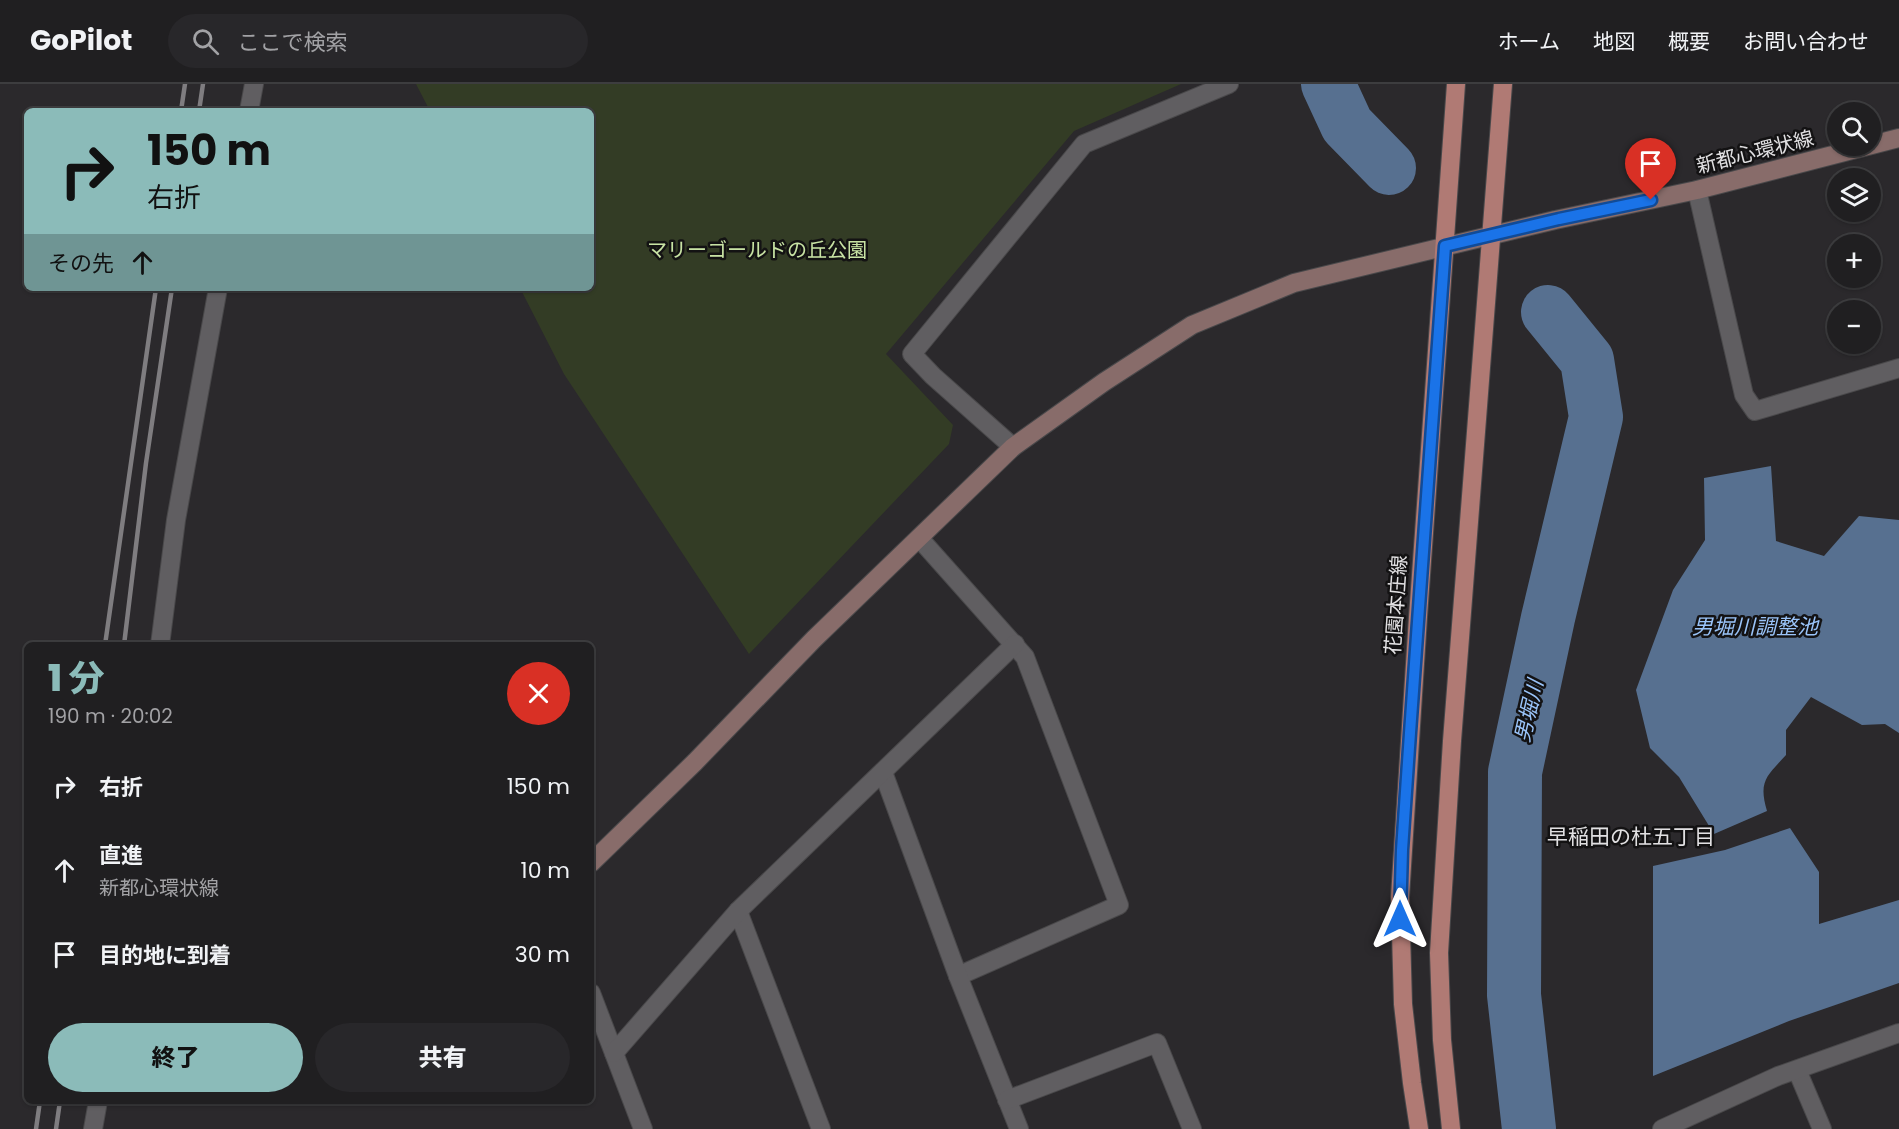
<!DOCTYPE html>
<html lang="ja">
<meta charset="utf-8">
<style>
body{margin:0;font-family:Poppins,"Noto Sans JP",sans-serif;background:#28272a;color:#f1f3f6;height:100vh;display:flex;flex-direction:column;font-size:22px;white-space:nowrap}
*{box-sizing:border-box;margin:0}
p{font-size:20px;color:#a2a2a5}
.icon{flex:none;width:33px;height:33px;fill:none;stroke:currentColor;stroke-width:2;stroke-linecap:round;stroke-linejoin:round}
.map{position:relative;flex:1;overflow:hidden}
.drawer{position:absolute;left:24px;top:558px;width:570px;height:462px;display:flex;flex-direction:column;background:#201f21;border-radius:9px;box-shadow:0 2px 4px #0004,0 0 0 2px #3d3d3f}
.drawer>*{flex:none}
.guide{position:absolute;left:24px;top:24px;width:570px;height:183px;border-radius:9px;box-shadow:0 2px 4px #0004,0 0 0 2px #3d3d3f;background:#8bbbb9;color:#111;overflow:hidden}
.fabs{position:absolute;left:1827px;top:18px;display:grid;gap:12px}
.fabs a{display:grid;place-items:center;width:54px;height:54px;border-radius:50%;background:#201f21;box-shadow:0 2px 4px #0004,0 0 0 2px #3d3d3f;font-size:30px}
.pin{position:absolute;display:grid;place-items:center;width:51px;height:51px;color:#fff;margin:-62px -26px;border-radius:50% 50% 50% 0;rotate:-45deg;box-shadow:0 0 6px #0007}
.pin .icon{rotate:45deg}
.me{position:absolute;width:66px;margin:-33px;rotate:0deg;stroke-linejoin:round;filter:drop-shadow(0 0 4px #0008)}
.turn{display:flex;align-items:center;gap:21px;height:126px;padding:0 24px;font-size:27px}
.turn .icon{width:78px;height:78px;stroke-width:2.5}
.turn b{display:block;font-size:42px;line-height:51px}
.then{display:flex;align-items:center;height:57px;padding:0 24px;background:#0003;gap:12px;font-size:22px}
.round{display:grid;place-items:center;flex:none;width:63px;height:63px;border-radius:32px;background:#28272a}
.head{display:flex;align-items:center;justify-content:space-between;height:102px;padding:0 24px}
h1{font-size:36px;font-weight:800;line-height:45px;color:#8bbbb9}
.cta{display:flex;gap:12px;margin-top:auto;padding:12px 24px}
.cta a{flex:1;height:69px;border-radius:36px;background:#8bbbb9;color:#111;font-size:24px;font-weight:800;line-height:69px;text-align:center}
.cta a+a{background:#28272a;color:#f1f3f6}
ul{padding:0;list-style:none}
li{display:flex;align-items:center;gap:18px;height:84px;padding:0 24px}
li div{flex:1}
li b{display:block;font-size:22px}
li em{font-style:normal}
header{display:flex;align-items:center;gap:36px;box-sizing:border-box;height:84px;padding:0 30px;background:#201f21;border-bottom:2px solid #3d3d3f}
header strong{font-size:28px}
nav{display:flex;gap:33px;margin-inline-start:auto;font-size:21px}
.search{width:420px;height:54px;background:#28272a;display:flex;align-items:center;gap:15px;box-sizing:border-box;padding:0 21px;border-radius:33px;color:#a2a2a5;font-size:22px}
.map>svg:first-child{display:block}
</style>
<header>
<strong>GoPilot</strong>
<div class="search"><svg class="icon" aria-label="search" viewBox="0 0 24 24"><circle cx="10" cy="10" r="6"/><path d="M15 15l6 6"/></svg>ここで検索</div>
<nav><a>ホーム</a><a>地図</a><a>概要</a><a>お問い合わせ</a></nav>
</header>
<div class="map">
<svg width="1899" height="1045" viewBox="0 0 1899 1045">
<rect width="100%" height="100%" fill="#2b292c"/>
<polygon fill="#333c25" points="416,0 1181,0 1074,47 886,270 953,341 949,360 749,570 564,290 520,204 591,204 591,27 430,27"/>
<g fill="#577090">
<path d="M 1771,382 L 1776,457 L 1824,472 L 1859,432 L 1899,436 L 1899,649 L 1885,640 L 1862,641 L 1811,613 L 1786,646 L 1786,671 C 1767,692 1758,697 1767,727 L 1714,750 L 1679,693 L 1650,664 L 1636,606 L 1673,506 L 1705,456 L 1704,394 Z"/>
<polygon points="1790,744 1819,788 1819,840 1899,816 1899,899 1789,937 1653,992 1653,782 1725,766"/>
</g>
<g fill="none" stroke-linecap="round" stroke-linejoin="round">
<g stroke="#577090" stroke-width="54">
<polyline points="1328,0 1347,41 1389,84"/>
<polyline points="1529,1045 1514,911 1515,688 1548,534 1596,333 1587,276 1548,228"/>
</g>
<defs>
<g id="street">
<polyline points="249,27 254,0"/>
<polyline points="1697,106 1744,311 1755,327 1899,284"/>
<polyline points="1013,363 933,292 912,270 1084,60 1229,0"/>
<polyline points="920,455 1025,573 1119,821 958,892"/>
<polyline points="160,561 176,436 218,204"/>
<polyline points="883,688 958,892 1019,1045"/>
<polyline points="738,827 821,1045"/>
<polyline points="591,909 643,1045"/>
<polyline points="614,969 738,827 1015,560"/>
<polyline points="1797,986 1822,1045"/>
<polyline points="1007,1016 1157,959 1192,1045"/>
<polyline points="93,1045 98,1017"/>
<polyline points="1662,1045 1778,992 1899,949"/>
</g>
<polyline id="secondary" points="591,779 695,678 814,555 1013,363 1104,298 1192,241 1294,199 1555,136 1697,106 1899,54"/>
<g id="primary">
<polyline points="1419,1045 1412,999 1403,920 1400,813 1418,533 1456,0"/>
<polyline points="1451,1045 1442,956 1439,869 1452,657 1503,0"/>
</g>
</defs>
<use href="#street" stroke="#49484a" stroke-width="20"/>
<use href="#secondary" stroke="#49484a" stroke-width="20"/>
<use href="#primary" stroke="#49484a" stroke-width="20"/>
<use href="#street" stroke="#605e61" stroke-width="18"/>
<use href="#secondary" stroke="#886c6a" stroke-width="18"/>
<use href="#primary" stroke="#b07a74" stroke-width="18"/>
<g stroke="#7f7d80" stroke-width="4.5">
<polyline points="181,27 185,0"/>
<polyline points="199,27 203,0"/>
<polyline points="105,561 156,204"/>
<polyline points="124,561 146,379 172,204"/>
<polyline points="36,1045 40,1017"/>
<polyline points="56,1045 60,1017"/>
</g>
</g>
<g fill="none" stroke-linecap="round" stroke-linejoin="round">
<defs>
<polyline id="route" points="1400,835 1402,766 1410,649 1445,162 1559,135 1651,116"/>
</defs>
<use href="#route" stroke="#114b97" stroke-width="15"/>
<use href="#route" stroke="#1a73e8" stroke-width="10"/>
</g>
<g text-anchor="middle" stroke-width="5" stroke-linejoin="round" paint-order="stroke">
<g font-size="20" fill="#e1e0e2" stroke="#131213">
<text transform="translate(1755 68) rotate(-14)" y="7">新都心環状線</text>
<text transform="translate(1396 521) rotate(-86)" y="7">花園本庄線</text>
</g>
<g font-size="20" fill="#c8e3a4" stroke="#131213">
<text x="757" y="173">マリーゴールドの丘公園</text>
</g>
<g font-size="21" font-style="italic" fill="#99c3f8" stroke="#131213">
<text x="1755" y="550">男堀川調整池</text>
<text transform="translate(1529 627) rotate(-77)" y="7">男堀川</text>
</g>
<g font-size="21" fill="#e1e0e2" stroke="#131213">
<text x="1631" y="760">早稲田の杜五丁目</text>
</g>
</g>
</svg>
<div class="fabs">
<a><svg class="icon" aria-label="search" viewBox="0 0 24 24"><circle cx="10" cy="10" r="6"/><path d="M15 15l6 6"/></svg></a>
<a><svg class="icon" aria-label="layers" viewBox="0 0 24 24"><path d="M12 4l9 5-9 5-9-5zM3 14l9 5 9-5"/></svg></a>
<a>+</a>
<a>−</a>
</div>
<div class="pin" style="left:1651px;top:116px;background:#d93025"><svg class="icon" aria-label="arrive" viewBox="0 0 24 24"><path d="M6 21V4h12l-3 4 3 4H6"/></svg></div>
<svg class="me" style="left:1400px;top:835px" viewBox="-20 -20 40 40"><path d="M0-17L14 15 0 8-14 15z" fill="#1a73e8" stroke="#fff" stroke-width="4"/></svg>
<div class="guide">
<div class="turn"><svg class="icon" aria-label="right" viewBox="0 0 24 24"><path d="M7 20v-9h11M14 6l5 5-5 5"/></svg><div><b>150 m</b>右折</div></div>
<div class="then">その先<svg class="icon" aria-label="ahead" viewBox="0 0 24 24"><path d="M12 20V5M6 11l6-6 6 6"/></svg></div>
</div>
<section class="drawer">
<div class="head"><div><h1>1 分</h1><p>190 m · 20:02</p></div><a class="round" style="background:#d93025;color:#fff"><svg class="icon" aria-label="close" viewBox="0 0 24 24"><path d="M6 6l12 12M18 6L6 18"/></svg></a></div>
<ul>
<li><svg class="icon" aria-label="right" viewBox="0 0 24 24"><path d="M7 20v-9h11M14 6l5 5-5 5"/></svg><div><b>右折</b></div><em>150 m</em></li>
<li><svg class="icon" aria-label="ahead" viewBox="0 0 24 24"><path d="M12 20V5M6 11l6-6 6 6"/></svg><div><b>直進</b><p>新都心環状線</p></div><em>10 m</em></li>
<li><svg class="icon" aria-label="arrive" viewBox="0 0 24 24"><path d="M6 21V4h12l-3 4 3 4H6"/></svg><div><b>目的地に到着</b></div><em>30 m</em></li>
</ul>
<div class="cta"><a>終了</a><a>共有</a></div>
</section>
</div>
